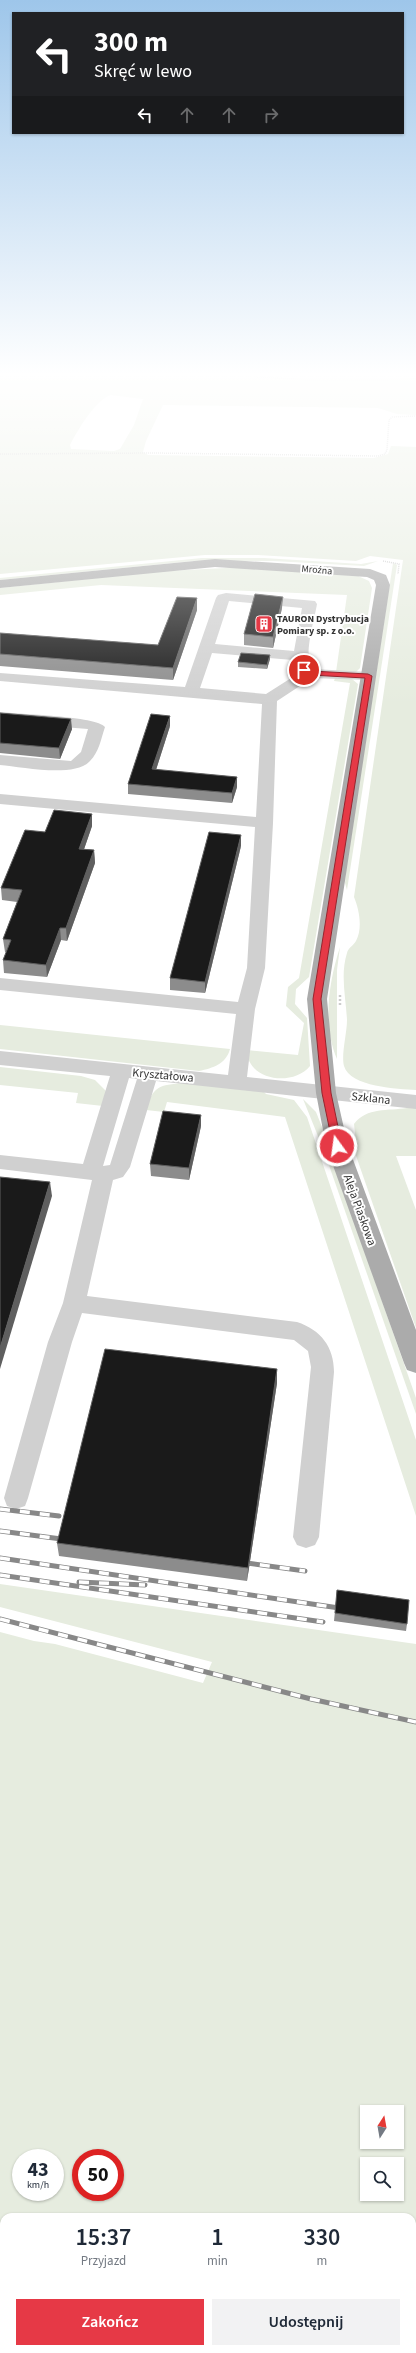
<!DOCTYPE html>
<html lang="pl">
<meta charset="utf-8">
<style>
body{margin:0;font-family:"Source Sans 3",sans-serif;background:#f2f2f3;color:#1f2937;height:100vh;display:flex;flex-direction:column;font-size:15px;white-space:nowrap}
*{box-sizing:border-box;margin:0}
p{font-size:13px;color:#747a83}
.icon{flex:none;width:22px;height:22px;fill:none;stroke:currentColor;stroke-width:2;stroke-linecap:round;stroke-linejoin:round}
.map{position:relative;flex:1;overflow:hidden}
.drawer{position:absolute;left:0px;top:2213px;width:416px;height:140px;display:flex;flex-direction:column;background:#fff;border-radius:12px 12px 0 0;box-shadow:0 1px 3px #0004}
.drawer>*{flex:none}
.banner{position:absolute;left:12px;top:12px;width:392px;height:122px;border-radius:0px;box-shadow:0 1px 3px #0004;background:#202124;color:#fff;overflow:hidden}
.needle{width:26px;rotate:11deg}
.tools{position:absolute;left:360px;top:2105px;display:grid;gap:8px}
.tools a{display:grid;place-items:center;width:44px;height:44px;border-radius:0px;background:#fff;box-shadow:0 1px 3px #0004;font-size:20px}
.speed{position:absolute;left:12px;top:2149px;display:flex;gap:8px;font-size:20px;font-weight:700;text-align:center}
.speed>*{display:grid;place-content:center;width:52px;height:52px;border-radius:50%;background:#fff;box-shadow:0 1px 3px #0004;line-height:1}
.speed small{font-size:10px;font-weight:400}
.speed .limit{border:6px solid #d22;background:#fff;color:#111}
.pin{position:absolute;display:grid;place-items:center;width:34px;height:34px;color:#fff;margin:-17px;border:2px solid #fff;border-radius:50%;box-shadow:0 1px 4px #0007}
.me{position:absolute;width:44px;margin:-22px;rotate:346deg;stroke-linejoin:round;filter:drop-shadow(0 0 3px #0008)}
.turn{display:flex;align-items:center;gap:14px;height:84px;padding:0 16px;font-size:18px}
.turn .icon{width:52px;height:52px;stroke-width:2.5}
.turn b{display:block;font-size:28px;line-height:34px}
.lanes{display:flex;align-items:center;height:38px;padding:0 16px;background:#0003;justify-content:center;gap:20px;direction:ltr}
.lanes .off{opacity:.35}
.eta{display:flex;justify-content:space-evenly;align-items:center;height:68px;text-align:center}
.eta b{font-size:24px;font-weight:600;line-height:28px}
.action{display:flex;gap:8px;margin-top:auto;padding:8px 16px}
.action a{flex:1;height:46px;border-radius:0px;background:#e63946;color:#fff;font-size:16px;font-weight:600;line-height:46px;text-align:center}
.action a+a{background:#f2f2f3;color:#1f2937}
.map>svg:first-child{display:block}
</style>
<div class="map">
<svg width="416" height="2353" viewBox="0 0 416 2353">
<rect width="100%" height="100%" fill="#fff"/>
<g fill="#e6ecdf" fill-rule="evenodd">
<path d="M 0,376 L 416,376 L 416,415 L 397,414 L 378,408 L 163,405 L 146,441 L 143,452 L 148,455 L 374,458 L 388,454 L 391,446 L 416,447 L 416,1090 C 398,1089 350,1087 344,1066 C 341,1055 347,1033 347,1020 C 346,998 340,975 347,953 C 348,948 353,946 356,941 C 363,928 359,909 354,897 L 403,560 L 370,556 L 356,561 L 258,555 L 205,555 L 0,574 ZM 110,395 L 143,399 L 134,425 L 120,449 L 114,451 L 71,449 L 70,445 C 77,431 95,401 110,395 Z"/>
<polygon points="202,558 264,558 361,564 378,561 364,566 273,561 194,561 0,580 0,578"/>
<polygon points="393,563 397,565 347,890 345,883 346,871"/>
<polygon points="246,567 358,576 369,581 372,588 360,668 356,672 336,672 347,595 101,585 0,595 0,588 166,571"/>
<path d="M 335,678 L 352,679 L 358,684 L 309,977 L 296,989 L 295,1004 L 307,1018 L 310,1066 C 293,1087 247,1081 247,1050 L 298,1055 L 304,1023 L 286,1006 L 288,987 L 299,978 L 350,683 L 334,681 Z"/>
<path d="M 340,947 L 337,970 L 337,1059 C 322,1025 329,981 340,947 Z"/>
<path d="M 0,1025 L 10,1026 L 230,1049 C 226,1064 213,1068 199,1071 L 0,1049 Z"/>
<polygon points="0,1067 81,1076 95,1080 106,1091 103,1106 76,1103 78,1093 0,1085"/>
<path d="M 184,1083 L 262,1090 L 266,1094 L 294,1100 L 307,1117 L 416,1440 L 416,1516 L 285,1117 L 167,1102 L 164,1112 L 146,1110 C 153,1086 159,1085 184,1083 Z"/>
<polygon points="303,1099 316,1112 326,1137 324,1140 320,1141"/>
<path d="M 407,1108 L 416,1108 L 416,1156 L 396,1156 L 416,1210 L 416,1328 L 354,1150 L 356,1142 L 354,1124 C 367,1107 388,1111 407,1108 Z"/>
<polygon points="329,1150 416,1398 416,1414 324,1151"/>
<path d="M 0,1584 L 416,1644 L 416,2353 L 0,2353 L 0,1632 L 34,1641 L 55,1644 L 203,1683 L 212,1662 L 0,1607 ZM 367,2112 L 397,2112 L 397,2142 L 367,2142 ZM 21,2158 L 55,2158 L 55,2192 L 21,2192 ZM 81,2158 L 115,2158 L 115,2192 L 81,2192 ZM 367,2164 L 397,2164 L 397,2194 L 367,2194 ZM 4,2217 L 412,2217 L 412,2349 L 4,2349 Z"/>
</g>
<g fill="none" stroke-linecap="round" stroke-linejoin="round">
<g stroke="#cdcdcd" stroke-width="1.5" stroke-dasharray="1 1" stroke-linecap="butt">
<polyline points="243,376 327,381 416,379"/>
<polyline points="0,454 154,453 378,456 385,454 387,450 389,420 392,417 416,416"/>
<polyline points="383,561 399,564 398,574"/>
</g>
<polyline stroke="#cdcdcd" stroke-width="2.5" stroke-dasharray="2 2" stroke-linecap="butt" points="340,995 340,1006"/>
<g fill="#d0d0d0" fill-rule="evenodd">
<path d="M 226,593 L 315,601 L 317,604 C 315,617 302,660 313,669 L 368,672 L 375,676 L 368,680 L 312,678 L 277,701 L 273,823 L 265,968 L 255,1009 L 247,1077 L 416,1095 L 416,1109 L 156,1081 L 130,1167 L 123,1177 L 113,1180 L 87,1296 L 297,1322 C 321,1330 334,1347 334,1372 L 319,1537 L 315,1545 L 306,1548 L 297,1545 L 293,1537 L 311,1367 L 308,1351 L 294,1340 L 82,1313 L 72,1342 L 28,1498 L 25,1506 L 16,1509 L 7,1506 L 4,1498 L 48,1342 L 63,1303 L 92,1180 L 0,1169 L 0,1155 L 83,1164 L 110,1076 L 0,1065 L 0,1051 L 228,1075 L 236,1014 L 0,990 L 0,978 L 238,1002 L 247,968 L 255,827 L 0,804 L 0,794 L 256,817 L 262,704 L 0,681 L 0,673 L 185,687 L 216,598 L 218,595 ZM 229,601 L 302,608 L 294,651 L 215,644 ZM 212,653 L 293,660 L 299,673 L 266,694 L 200,688 ZM 129,1078 L 137,1079 L 110,1165 L 103,1166 Z"/>
<path d="M 0,712 C 17,714 97,716 105,727 C 101,739 99,752 90,761 C 75,778 22,767 0,765 L 0,755 L 71,761 L 81,752 L 88,729 L 0,722 Z"/>
</g>
<polygon fill="#ababab" fill-rule="evenodd" points="215,559 370,569 386,575 390,585 327,999 336,1093 348,1146 416,1330 416,1373 407,1370 404,1363 326,1146 316,1093 307,999 376,585 374,580 367,577 215,567 0,588 0,580"/>
<defs>
<g id="rail">
<polyline points="0,1509 59,1516"/>
<polyline points="0,1531 69,1540"/>
<polyline points="0,1558 346,1609"/>
<polyline points="240,1562 305,1571"/>
<polyline points="0,1575 323,1622"/>
<polyline points="79,1582 145,1585"/>
<polyline points="0,1619 311,1699 416,1722"/>
</g>
</defs>
<use href="#rail" stroke="#888" stroke-width="5"/>
<use href="#rail" stroke="#fff" stroke-width="3.5" stroke-dasharray="10" stroke-linecap="butt"/>
</g>
<g fill="#8c8c8c">
<polygon points="197,598 197,610 173,680 0,666 0,633 158,645"/>
<polygon points="282,608 273,648 244,645 244,634"/>
<polygon points="270,659 267,669 238,667 238,662"/>
<polygon points="0,713 72,729 60,759 0,753"/>
<polygon points="170,726 156,770 237,777 237,787 232,803 128,794 128,784"/>
<polygon points="92,814 92,826 84,849 94,850 95,863 67,941 61,940 47,977 4,973 3,960 6,952 5,952 3,939 17,902 2,900 1,888 45,832"/>
<polygon points="241,846 205,993 170,990 170,978"/>
<polygon points="201,1126 189,1180 151,1176 150,1164"/>
<polygon points="277,1369 277,1383 247,1581 59,1556 57,1543"/>
<polygon points="337,1590 407,1624 406,1631 334,1621"/>
</g>
<g fill="#5f5f5f">
<polygon points="283,597 282,608 273,648 273,637"/>
<polygon points="197,598 197,610 173,680 173,668"/>
<polygon points="270,655 270,659 267,669 267,665"/>
<polygon points="170,716 170,726 153,779 152,769"/>
<polygon points="71,719 72,729 60,759 59,748"/>
<polygon points="237,777 237,787 232,803 232,793"/>
<polygon points="92,814 92,826 80,861 79,849"/>
<polygon points="241,835 241,846 205,993 205,982"/>
<polygon points="94,850 95,863 67,941 66,928"/>
<polygon points="60,928 61,940 47,977 46,965"/>
<polygon points="201,1115 201,1126 189,1180 189,1168"/>
<polygon points="50,1182 52,1196 0,1369 0,1348"/>
<polygon points="277,1369 277,1383 247,1581 248,1568"/>
</g>
<g fill="#1a1a1a" stroke="#5f5f5f">
<polygon points="255,594 283,597 273,637 244,634"/>
<polygon points="177,597 197,598 173,668 0,654 0,633 158,645"/>
<polygon points="241,653 270,655 267,665 238,662"/>
<polygon points="0,713 71,719 59,748 0,743"/>
<polygon points="151,714 170,716 152,769 237,777 232,793 128,784"/>
<polygon points="54,810 92,814 79,849 94,850 66,928 60,928 46,965 3,960 11,940 3,939 22,890 1,888 25,830 45,832"/>
<polygon points="209,832 241,835 205,982 170,978"/>
<polygon points="163,1111 201,1115 189,1168 150,1164"/>
<polygon points="0,1177 50,1182 0,1348"/>
<polygon points="105,1349 277,1369 248,1568 57,1543"/>
<polygon points="337,1590 409,1600 407,1624 335,1613"/>
</g>
<linearGradient id="sky" x2="0" y2="1"><stop stop-color="#9ec6ea"/><stop offset="0.53" stop-color="#fff"/><stop offset="1" stop-color="#fff" stop-opacity="0"/></linearGradient>
<rect width="416" height="706" fill="url(#sky)"/>
<polygon fill="#e63946" stroke="#96252e" points="304,668 311,671 368,674 372,676 321,999 331,1093 342,1146 337,1150 333,1146 322,1093 313,999 365,678 310,675 302,672"/>
<defs>
<symbol id="building-square" viewBox="-11 -11 22 22"><rect x="-9" y="-9" width="18" height="18" rx="4" fill="#e63946" stroke="#fff"/><path d="M-4-6H4V6H1V3H-1V6H-4ZM-2.5-4.3h1.7v1.8h-1.7ZM.8-4.3h1.7v1.8H.8ZM-2.5-1h1.7V.8h-1.7ZM.8-1h1.7V.8H.8Z" fill="#fff"/></symbol>
</defs>
<g fill-rule="evenodd">
<use href="#building-square" x="254" y="614" width="20" height="20"/>
</g>
<g text-anchor="middle" stroke-width="4" stroke-linejoin="round" paint-order="stroke">
<g font-size="10" fill="#333" stroke="#fff">
<text transform="translate(317 569) rotate(5)" y="4">Mroźna</text>
</g>
<g font-size="10" font-weight="bold" fill="#333" stroke="#fff" text-anchor="start">
<text x="277" y="622">TAURON Dystrybucja<tspan x="277" dy="12">Pomiary sp. z o.o.</tspan></text>
</g>
<g font-size="12" fill="#333" stroke="#fff">
<text transform="translate(163 1075) rotate(5)" y="4">Kryształowa</text>
<text transform="translate(371 1098) rotate(6)" y="4">Szklana</text>
<text transform="translate(360 1210) rotate(70)" y="4">Aleja Piaskowa</text>
</g>
</g>
</svg>
<div class="tools">
<a><svg class="needle" viewBox="-14 -14 28 28"><path d="M0-13l5 13h-10z" fill="#e53935"/><path d="M0 13l5-13h-10z" fill="#747a83"/></svg></a>
<a><svg class="icon" aria-label="search" viewBox="0 0 24 24"><circle cx="10" cy="10" r="6"/><path d="M15 15l6 6"/></svg></a>
</div>
<div class="speed"><div>43<small>km/h</small></div><div class="limit">50</div></div>
<div class="pin" style="left:304px;top:670px;background:#d93025"><svg class="icon" aria-label="arrive" viewBox="0 0 24 24"><path d="M6 21V4h12l-3 4 3 4H6"/></svg></div>
<svg class="me" style="left:337px;top:1146px" viewBox="-20 -20 40 40"><circle r="17" fill="#e63946" stroke="#fff" stroke-width="3"/><path d="M0-11L8 9 0 5-8 9z" fill="#fff"/></svg>
<div class="banner">
<div class="turn"><svg class="icon" aria-label="left" viewBox="0 0 24 24"><path d="M17 20v-9H6M10 6l-5 5 5 5"/></svg><div><b>300 m</b>Skręć w lewo</div></div>
<div class="lanes"><svg class="icon" aria-label="left" viewBox="0 0 24 24"><path d="M17 20v-9H6M10 6l-5 5 5 5"/></svg><svg class="icon off" aria-label="ahead" viewBox="0 0 24 24"><path d="M12 20V5M6 11l6-6 6 6"/></svg><svg class="icon off" aria-label="ahead" viewBox="0 0 24 24"><path d="M12 20V5M6 11l6-6 6 6"/></svg><svg class="icon off" aria-label="right" viewBox="0 0 24 24"><path d="M7 20v-9h11M14 6l5 5-5 5"/></svg></div>
</div>
<section class="drawer">
<div class="eta">
<div><b>15:37</b><p>Przyjazd</p></div>
<div><b>1</b><p>min</p></div>
<div><b>330</b><p>m</p></div>
</div>
<div class="action"><a>Zakończ</a><a>Udostępnij</a></div>
</section>
</div>
